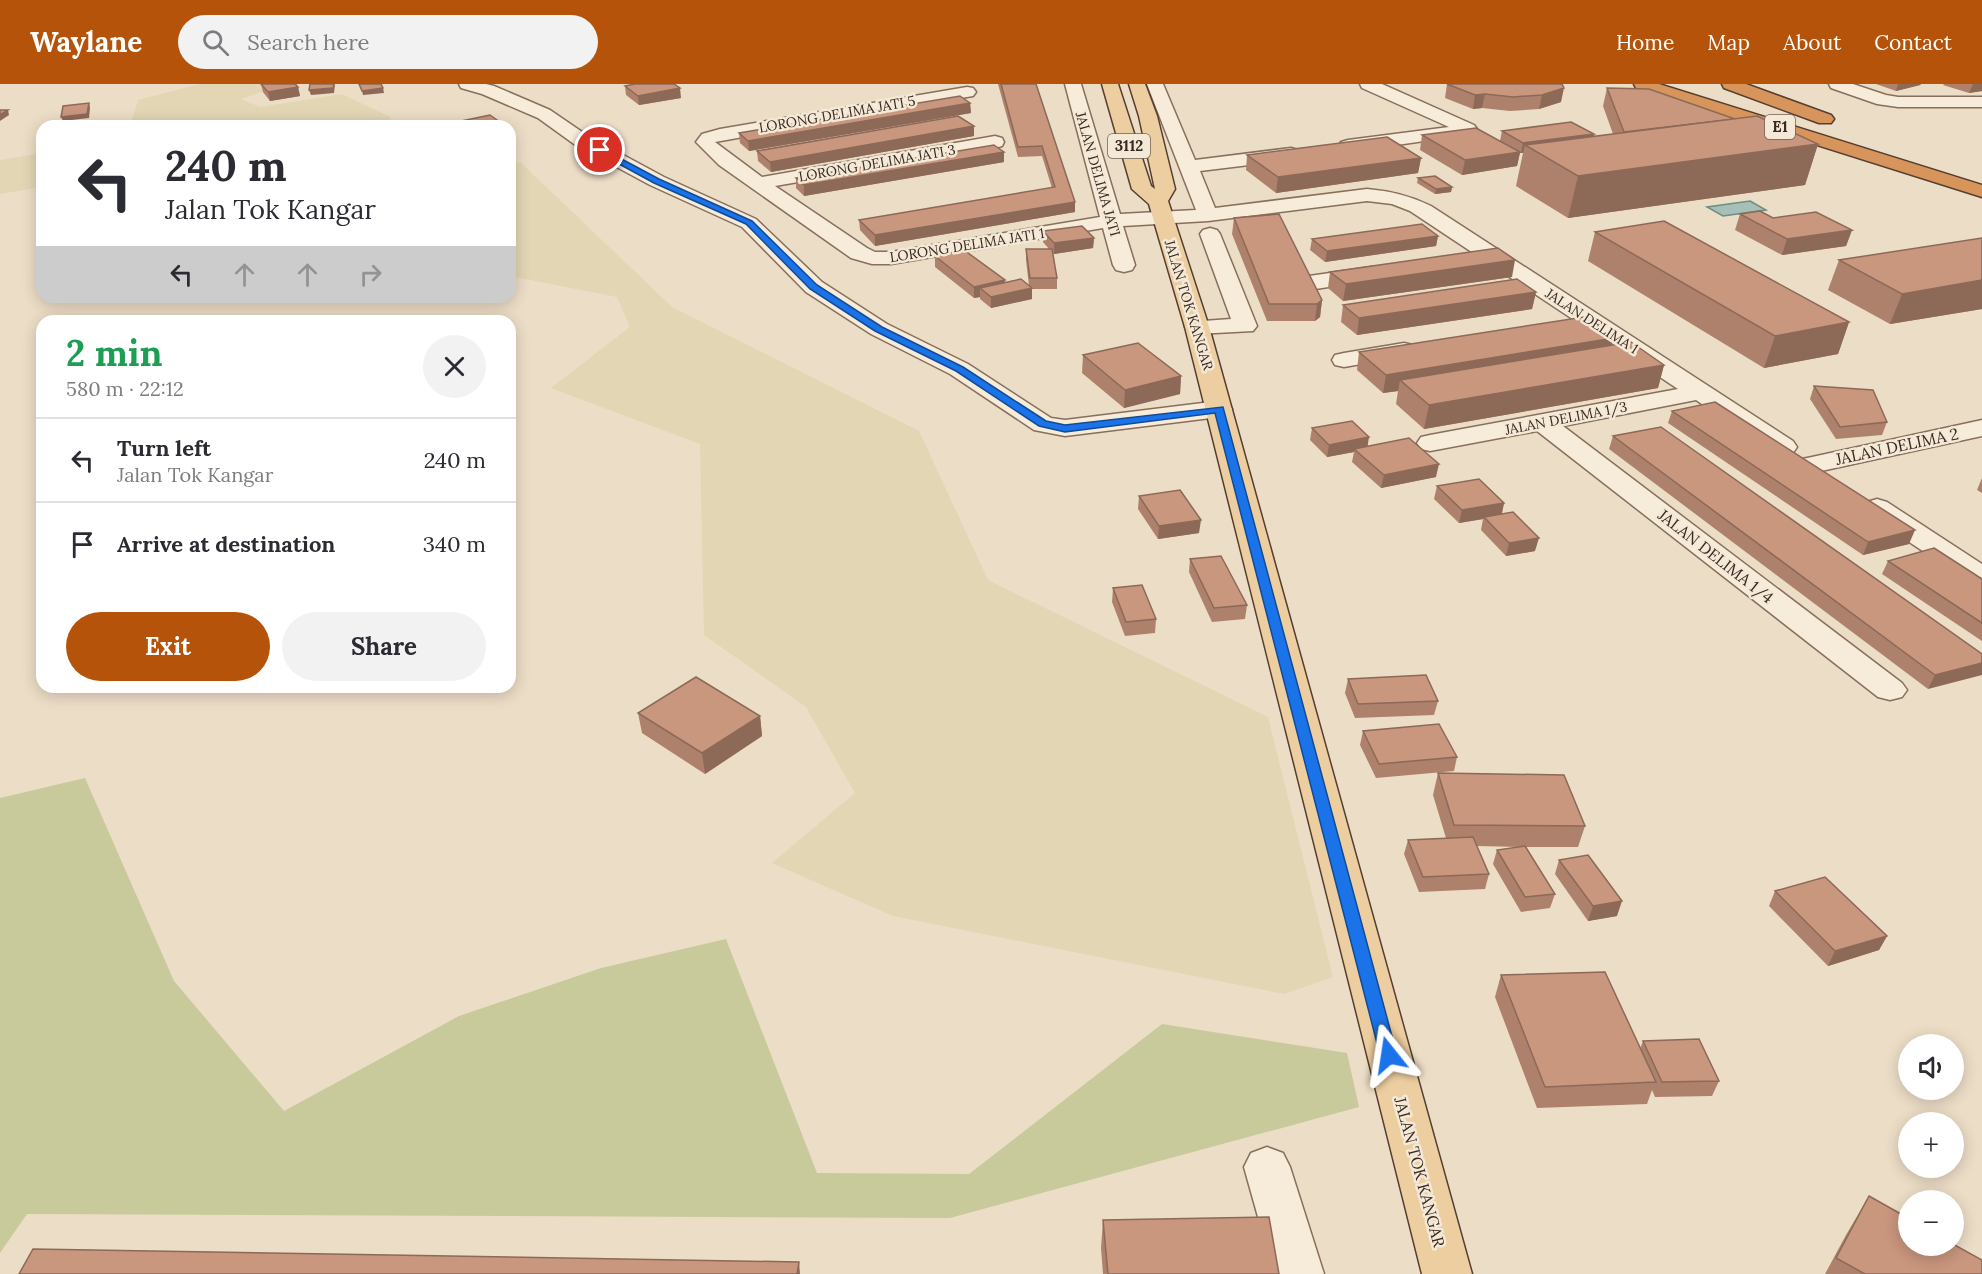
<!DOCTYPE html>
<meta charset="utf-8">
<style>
body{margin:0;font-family:Lora,serif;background:#f2f2f3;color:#2b2b33;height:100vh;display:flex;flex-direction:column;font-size:22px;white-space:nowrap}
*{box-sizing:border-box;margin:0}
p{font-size:20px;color:#7c7c81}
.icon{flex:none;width:33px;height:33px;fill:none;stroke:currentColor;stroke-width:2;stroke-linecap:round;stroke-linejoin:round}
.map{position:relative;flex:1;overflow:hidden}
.side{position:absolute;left:36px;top:231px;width:480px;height:378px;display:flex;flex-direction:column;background:#fff;border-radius:18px;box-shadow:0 3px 15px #0003}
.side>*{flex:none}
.banner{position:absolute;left:36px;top:36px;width:480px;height:183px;border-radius:18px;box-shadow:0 3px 15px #0003;background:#fff;color:#2b2b33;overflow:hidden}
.buttons{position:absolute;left:1898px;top:950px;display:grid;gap:12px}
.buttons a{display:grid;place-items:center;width:66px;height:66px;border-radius:50%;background:#fff;box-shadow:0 3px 15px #0003;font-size:30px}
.pin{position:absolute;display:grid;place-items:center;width:51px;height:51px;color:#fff;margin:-26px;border:3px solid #fff;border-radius:50%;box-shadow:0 2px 6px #0007}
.me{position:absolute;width:66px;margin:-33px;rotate:345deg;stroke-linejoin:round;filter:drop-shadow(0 0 4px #0008)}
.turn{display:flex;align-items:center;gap:21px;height:126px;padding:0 30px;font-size:27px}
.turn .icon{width:78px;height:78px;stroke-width:2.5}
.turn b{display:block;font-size:42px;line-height:51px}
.lanes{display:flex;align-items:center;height:57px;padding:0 30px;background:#0003;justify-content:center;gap:30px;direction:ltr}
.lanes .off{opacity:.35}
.round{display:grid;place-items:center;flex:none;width:63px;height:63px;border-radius:32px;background:#f2f2f3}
.overview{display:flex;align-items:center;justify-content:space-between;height:102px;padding:0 30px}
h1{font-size:36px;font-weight:800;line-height:45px;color:#1e9e55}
.button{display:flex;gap:12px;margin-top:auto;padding:12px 30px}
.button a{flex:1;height:69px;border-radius:36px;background:#b45309;color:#fff;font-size:24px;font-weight:800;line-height:69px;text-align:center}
.button a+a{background:#f2f2f3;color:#2b2b33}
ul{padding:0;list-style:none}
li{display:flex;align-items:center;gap:18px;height:84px;padding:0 30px;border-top:2px solid #e1e1e2}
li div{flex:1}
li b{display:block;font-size:22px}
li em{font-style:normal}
header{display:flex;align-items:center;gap:36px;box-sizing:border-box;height:84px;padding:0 30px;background:#b45309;color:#fff}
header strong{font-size:28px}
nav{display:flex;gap:33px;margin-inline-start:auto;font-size:21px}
.search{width:420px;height:54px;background:#f2f2f3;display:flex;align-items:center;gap:15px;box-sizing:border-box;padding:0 21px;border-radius:33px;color:#7c7c81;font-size:22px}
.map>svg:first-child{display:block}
</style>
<header>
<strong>Waylane</strong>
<div class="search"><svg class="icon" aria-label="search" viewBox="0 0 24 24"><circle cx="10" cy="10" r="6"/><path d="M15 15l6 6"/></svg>Search here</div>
<nav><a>Home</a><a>Map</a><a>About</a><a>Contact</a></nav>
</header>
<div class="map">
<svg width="1982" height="1190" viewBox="0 0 1982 1190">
<rect width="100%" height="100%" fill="#ecddc6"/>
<g fill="#e2d6b4">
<polygon points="200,0 271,0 275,3 241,15 260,23 342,10 390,33 395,42 130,42 138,16"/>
<polygon points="42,69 42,103 0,110 0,76"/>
<polygon points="521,79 672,223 919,347 988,496 1268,633 1333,893 1284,910 893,832 772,779 855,709 806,623 704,551 700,360 551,304 630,243 617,213 510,192 510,80"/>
</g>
<polygon fill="#c9ca9b" points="85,694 174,897 284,1027 459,932 601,884 726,855 817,1089 969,1090 1162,940 1347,969 1359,1023 950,1134 27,1130 0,1169 0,714"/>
<polygon fill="#a7c0b7" stroke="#6e8e83" stroke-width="1.5" points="1750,117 1766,126 1723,132 1707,123"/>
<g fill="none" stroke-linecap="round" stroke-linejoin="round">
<defs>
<g id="street">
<polygon points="459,0 486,0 494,2 550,26 588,52 664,93 756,135 822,198 887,240 968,280 1051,334 1065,336 1219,317 1228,320 1232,325 1228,330 1219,333 1065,352 1034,346 950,290 871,250 806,208 742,143 650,101 574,60 538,34 482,10 461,4"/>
<path d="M 1065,0 L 1081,0 L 1120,130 L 1196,126 L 1147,0 L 1163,0 L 1195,76 L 1291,64 L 1298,66 L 1300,70 L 1298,74 L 1291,76 L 1200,87 L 1215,124 L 1367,105 C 1390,107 1411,112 1431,122 L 1793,357 L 1797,363 L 1793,369 L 1784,371 L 1775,369 L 1696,316 L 1563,342 L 1902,599 L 1907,606 L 1902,613 L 1890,616 L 1878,613 L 1537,347 L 1430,367 L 1421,365 L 1417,359 L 1421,353 L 1430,351 L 1678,305 L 1410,127 L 1392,120 L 1367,117 L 1208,137 L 1123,142 L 1135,181 L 1132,186 L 1124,188 L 1116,186 L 1113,181 L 1103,144 L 891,180 L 872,180 L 851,174 L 719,81 L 696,58 L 702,50 L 720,45 L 967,3 L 973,4 L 976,8 L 973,12 L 967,13 L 715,58 L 762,93 L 995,52 L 1002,54 L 1004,58 L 1002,62 L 995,64 L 775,102 L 867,164 L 875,168 L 891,168 L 1100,133 Z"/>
<polygon points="1360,0 1382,0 1474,41 1477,45 1474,49 1466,51 1348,68 1341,66 1339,62 1341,58 1348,56 1449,43 1362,4"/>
<polygon points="1829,0 1853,0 1886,11 1898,13 1982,13 1982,23 1898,23 1877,20 1831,4"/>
<polygon points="1210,144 1217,146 1220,150 1257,242 1253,247 1197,250 1189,248 1185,243 1189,238 1231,235 1200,150 1203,146"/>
<polygon points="1372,183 1380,185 1383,190 1380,195 1309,206 1301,204 1298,199 1301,194 1309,192"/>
<polygon points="1404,259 1413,261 1416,266 1413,271 1344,283 1335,281 1332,276 1335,271 1344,269"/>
<polygon points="1982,336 1982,352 1812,389 1802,387 1798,381 1802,375 1812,373"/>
<polygon points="1877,415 1887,418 1982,480 1982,502 1971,499 1867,430 1863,424 1867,418"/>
<polygon points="1267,1063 1283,1069 1290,1083 1324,1190 1274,1190 1244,1083 1251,1069"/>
</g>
<polygon id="primary" points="1102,0 1118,0 1151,102 1155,105 1139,32 1129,0 1145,0 1157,32 1175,105 1168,117 1209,243 1472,1190 1422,1190 1185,243 1149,120 1132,105"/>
<g id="highway">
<polygon points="1634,0 1659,0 1982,101 1982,113 1636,4"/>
<polygon points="1722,0 1746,0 1831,31 1834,35 1831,39 1819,39 1724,4"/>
</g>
</defs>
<use href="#street" stroke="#876f5d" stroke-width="3"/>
<use href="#primary" stroke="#553e31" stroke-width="3"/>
<use href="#highway" stroke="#553e31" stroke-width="3"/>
<use href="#street" fill="#f7ecd9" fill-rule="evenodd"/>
<use href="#primary" fill="#edcea0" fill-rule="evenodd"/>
<use href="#highway" fill="#d7955c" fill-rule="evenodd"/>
</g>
<g fill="#ad816c">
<polygon points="261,0 298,0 295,1 298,3 300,12 270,17 263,8"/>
<polygon points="998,0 1036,0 1075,128 875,162 860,146 859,136 1052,104 1042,72 1018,73"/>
<polygon points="1447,0 1562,0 1561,18 1539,25 1510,27 1482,24 1473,25 1445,14"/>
<polygon points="1876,0 1921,0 1920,1 1896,7"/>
<polygon points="1944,0 1982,0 1982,7 1969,9 1943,1"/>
<polygon points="625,2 681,14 639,21 626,11"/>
<polygon points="1607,4 1735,35 1818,60 1805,101 1568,134 1516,102 1523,69 1520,69 1517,82 1462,91 1420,66 1422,51 1500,57 1502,47 1594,50 1594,52 1613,50 1603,22"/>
<polygon points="970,19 971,29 749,67 740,59 739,49"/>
<polygon points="974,42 974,52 771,88 758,77 757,67"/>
<polygon points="1004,68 1004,78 804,112 796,104 796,94"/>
<polygon points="1247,71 1421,74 1418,89 1276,109 1246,86"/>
<polygon points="1418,94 1452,103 1451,108 1435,110 1417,99"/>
<polygon points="1740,130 1773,134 1852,146 1846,162 1782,171 1735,146"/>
<polygon points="1234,134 1322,216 1320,233 1315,237 1267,237 1232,150"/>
<polygon points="1043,147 1094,154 1093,164 1054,170 1053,169 1057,194 1057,205 1032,205 1032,215 991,224 980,215 980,213 974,214 935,183 935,172 1005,198 1029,202 1026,176 1026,165 1049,165 1043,158"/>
<polygon points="1595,148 1849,238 1838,270 1764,284 1588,177"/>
<polygon points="1438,152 1436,162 1325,178 1310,166 1312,155"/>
<polygon points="1982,154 1982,225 1890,240 1828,206 1839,176"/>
<polygon points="1330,188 1512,193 1343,217 1328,204"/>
<polygon points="1536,208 1532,225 1357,251 1341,238 1343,221"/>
<polygon points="1612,261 1664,281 1658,304 1424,345 1396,320 1398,307 1383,309 1357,286 1359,268"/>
<polygon points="1083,271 1181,292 1180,310 1124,324 1082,289"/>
<polygon points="1814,302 1887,338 1882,351 1836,355 1810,315"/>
<polygon points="1672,327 1909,460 1863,471 1668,339"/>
<polygon points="1312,344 1368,362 1436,393 1381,404 1352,378 1354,368 1327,373 1310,356"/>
<polygon points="1613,352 1982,570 1928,605 1609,365"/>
<polygon points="1982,394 1982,409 1977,406"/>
<polygon points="1437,402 1504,419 1502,430 1535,467 1506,472 1481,446 1483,435 1459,439 1434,415"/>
<polygon points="1139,412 1199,449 1158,455 1138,425"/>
<polygon points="1190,475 1247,521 1245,535 1212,538 1189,488"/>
<polygon points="1888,477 1982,495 1982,557 1882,490"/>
<polygon points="1113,504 1156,535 1155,549 1125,552 1112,518"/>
<polygon points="1348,595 1438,617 1434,631 1355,634 1345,609"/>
<polygon points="638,629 760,632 762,652 705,690 642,649"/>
<polygon points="1363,647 1457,673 1454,687 1376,694 1360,661"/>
<polygon points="1438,689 1585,742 1578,763 1526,763 1555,810 1550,824 1521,828 1493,780 1497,766 1521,763 1477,762 1489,790 1485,805 1419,808 1404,770 1408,756 1446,754 1433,711"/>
<polygon points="1559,776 1617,832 1588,837 1555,790"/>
<polygon points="1775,807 1887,852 1879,866 1828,882 1769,822"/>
<polygon points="1501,891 1640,965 1643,957 1719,997 1712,1012 1655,1013 1652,1006 1647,1020 1537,1024 1495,913"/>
<polygon points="1869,1112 1982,1190 1825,1190 1846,1151"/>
<polygon points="1103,1136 1279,1190 1103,1190 1101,1164"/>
</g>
<g fill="#8d6958">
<polygon points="335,0 334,9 311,11 309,6"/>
<polygon points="1898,0 1921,0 1920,1 1896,7"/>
<polygon points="1973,0 1982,0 1982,7 1969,9"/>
<polygon points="298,3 300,12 270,17 268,8"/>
<polygon points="383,4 384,9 363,11 362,7"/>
<polygon points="680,4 681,14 639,21 638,12"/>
<polygon points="1564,4 1561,18 1539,25 1542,11"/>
<polygon points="1485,10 1482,24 1473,25 1475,11"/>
<polygon points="89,19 90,24 89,34 63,37 61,33"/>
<polygon points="970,19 971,29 749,67 748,57"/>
<polygon points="8,26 9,31 0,37 0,31"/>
<polygon points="974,42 974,52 771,88 770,78"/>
<polygon points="1594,50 1592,60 1525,61 1523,69 1521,69 1523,59"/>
<polygon points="513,55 515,65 510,66 510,56"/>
<polygon points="1818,60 1805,101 1568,134 1578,92"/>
<polygon points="1004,68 1004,78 804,112 804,101"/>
<polygon points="1520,68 1517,82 1462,91 1465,76"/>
<polygon points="1421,74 1418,89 1276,109 1278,93"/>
<polygon points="1452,103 1451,108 1435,110 1436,105"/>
<polygon points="1075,118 1075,128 875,162 875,151"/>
<polygon points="1852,146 1846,162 1782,171 1787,155"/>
<polygon points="1438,152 1436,162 1325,178 1327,167"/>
<polygon points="1094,154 1093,164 1054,170 1054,159"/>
<polygon points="1515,176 1512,193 1343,217 1346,200"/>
<polygon points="1005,196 1005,207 980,204 980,213 974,214 974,203"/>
<polygon points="1982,196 1982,225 1890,240 1902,210"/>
<polygon points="1032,204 1032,215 991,224 991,213"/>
<polygon points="1536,208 1532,225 1357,251 1359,234"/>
<polygon points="1322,216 1320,233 1315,237 1317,220"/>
<polygon points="1849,238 1838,270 1764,284 1775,252"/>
<polygon points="1614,254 1610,271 1400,296 1398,307 1383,309 1386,291"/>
<polygon points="1664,281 1658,304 1424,345 1429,321"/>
<polygon points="1181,292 1180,310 1124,324 1125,306"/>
<polygon points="1369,353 1367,366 1354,365 1354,368 1327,373 1329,361"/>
<polygon points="1439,380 1436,393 1381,404 1384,391"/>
<polygon points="1504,419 1501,432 1484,433 1483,435 1459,439 1462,426"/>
<polygon points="1201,436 1199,449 1158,455 1159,442"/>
<polygon points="1915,446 1909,460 1863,471 1868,458"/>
<polygon points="1539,454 1535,467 1506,472 1509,459"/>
<polygon points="1982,579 1982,591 1928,605 1935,591"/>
<polygon points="760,632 762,652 705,690 702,669"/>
<polygon points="1622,817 1617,832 1588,837 1593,822"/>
<polygon points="1887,852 1879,866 1828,882 1835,867"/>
<polygon points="799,1178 800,1190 797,1190"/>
</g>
<g fill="#c9967e" stroke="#8d6958" stroke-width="1.5">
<polygon points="261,0 295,0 298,3 268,8"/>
<polygon points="310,0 334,0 333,4 309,6"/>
<polygon points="359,0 381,0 383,4 362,7"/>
<polygon points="635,0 674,0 680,4 638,12 625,2"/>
<polygon points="1001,0 1036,0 1075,118 875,151 859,136 1055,103 1042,62 1018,63"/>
<polygon points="1447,0 1562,0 1564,4 1542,11 1513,13 1485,10 1475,11"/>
<polygon points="1607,4 1649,5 1735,35 1624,48"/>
<polygon points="960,12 970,19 748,57 739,49"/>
<polygon points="89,19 87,30 61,33 63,22"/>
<polygon points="0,26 8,26 0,31"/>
<polygon points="490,31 504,41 499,42 437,42"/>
<polygon points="958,32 974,42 770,78 757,67"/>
<polygon points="1757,32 1818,60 1578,92 1525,61"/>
<polygon points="1571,38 1594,50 1523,59 1502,47"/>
<polygon points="1476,44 1520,68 1465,76 1422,51"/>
<polygon points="1387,53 1421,74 1278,93 1247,71"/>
<polygon points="994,61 1004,68 804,101 796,94"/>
<polygon points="1435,92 1452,103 1436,105 1418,94"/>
<polygon points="1760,127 1773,134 1816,128 1852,146 1787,155 1740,130"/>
<polygon points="1279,130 1322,216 1317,220 1269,220 1234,134"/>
<polygon points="1664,137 1849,238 1775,252 1595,148"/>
<polygon points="1422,140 1438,152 1327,167 1312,155"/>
<polygon points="1082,142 1094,154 1054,159 1043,147"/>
<polygon points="1982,154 1982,196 1902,210 1839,176"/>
<polygon points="1498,164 1515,176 1346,200 1330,188"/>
<polygon points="1026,165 1052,165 1057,194 1030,194"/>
<polygon points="964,166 1005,196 974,203 935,172"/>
<polygon points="1021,195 1032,204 991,213 980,204"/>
<polygon points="1517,195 1536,208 1359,234 1343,221"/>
<polygon points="1584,233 1614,254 1386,291 1359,268"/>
<polygon points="1631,258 1664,281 1429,321 1400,296"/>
<polygon points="1138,259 1181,292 1125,306 1083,271"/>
<polygon points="1814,302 1873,306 1887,338 1840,343"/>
<polygon points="1715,318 1915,446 1868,458 1672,327"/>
<polygon points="1352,337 1369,353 1329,361 1312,344"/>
<polygon points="1661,343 1982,570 1982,579 1935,591 1613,352"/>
<polygon points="1409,354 1439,380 1384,391 1354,365"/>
<polygon points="1479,395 1504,419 1462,426 1437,402"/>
<polygon points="1180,406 1201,436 1159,442 1139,412"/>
<polygon points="1513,428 1539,454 1509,459 1484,433"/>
<polygon points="1934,464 1982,495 1982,539 1888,477"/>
<polygon points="1221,472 1247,521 1214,524 1190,475"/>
<polygon points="1142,501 1156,535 1126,538 1113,504"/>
<polygon points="1426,591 1438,617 1358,620 1348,595"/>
<polygon points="696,593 760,632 702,669 638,629"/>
<polygon points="1439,640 1457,673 1379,680 1363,647"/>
<polygon points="1438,689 1564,691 1585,742 1454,741"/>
<polygon points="1473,753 1489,790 1423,793 1408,756"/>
<polygon points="1525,762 1555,810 1525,813 1497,766"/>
<polygon points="1588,771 1622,817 1593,822 1559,776"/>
<polygon points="1825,793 1887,852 1835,867 1775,807"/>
<polygon points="1605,888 1656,998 1545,1003 1501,891"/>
<polygon points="1699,955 1719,997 1662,998 1643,957"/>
<polygon points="1869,1112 1908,1134 1908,1161 1953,1161 1953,1160 1982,1176 1982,1190 1865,1190 1836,1174"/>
<polygon points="1269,1133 1279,1190 1108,1190 1103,1136"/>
<polygon points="33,1165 799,1178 797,1190 19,1190"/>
</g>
<polygon fill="#1a73e8" stroke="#114b97" stroke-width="1.5" points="597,65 603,65 659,95 752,137 817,201 882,243 963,283 1046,337 1065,341 1223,323 1397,971 1395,976 1389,978 1382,976 1380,971 1215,329 1065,348 1039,342 956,287 875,247 810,205 746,140 654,99 597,68"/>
<g text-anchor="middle" stroke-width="5" stroke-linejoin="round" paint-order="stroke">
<g font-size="14" fill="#382920" stroke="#f4e8d6">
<text transform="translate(837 30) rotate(-10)" y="5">LORONG DELIMA JATI 5</text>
<text transform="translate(877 79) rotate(-10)" y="5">LORONG DELIMA JATI 3</text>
<text transform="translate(1098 90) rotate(74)" y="5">JALAN DELIMA JATI</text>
<text transform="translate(967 161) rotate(-9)" y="5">LORONG DELIMA JATI 1</text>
<text transform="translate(1189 221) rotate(73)" y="5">JALAN TOK KANGAR</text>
<text transform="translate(1592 237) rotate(33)" y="5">JALAN DELIMA 1</text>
<text transform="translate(1566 334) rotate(-11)" y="5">JALAN DELIMA 1/3</text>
</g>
<g fill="#f4e8d6" stroke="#706257" stroke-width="1.5">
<rect x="1765" y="31" width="30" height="24" rx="4.5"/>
<rect x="1108" y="50" width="42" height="24" rx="4.5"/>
</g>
<g font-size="15" font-weight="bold" fill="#382920">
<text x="1780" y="48">E1</text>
<text x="1129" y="67">3112</text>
</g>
<g font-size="16" fill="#382920" stroke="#f4e8d6">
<text transform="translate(1897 362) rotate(-12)" y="6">JALAN DELIMA 2</text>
<text transform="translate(1716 472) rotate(38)" y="6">JALAN DELIMA 1/4</text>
<text transform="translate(1420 1088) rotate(75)" y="6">JALAN TOK KANGAR</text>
</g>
</g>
</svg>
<div class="buttons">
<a><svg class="icon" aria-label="sound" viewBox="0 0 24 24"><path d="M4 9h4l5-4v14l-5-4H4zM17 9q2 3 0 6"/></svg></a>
<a>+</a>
<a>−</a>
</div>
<div class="pin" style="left:600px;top:66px;background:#d93025"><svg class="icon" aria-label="arrive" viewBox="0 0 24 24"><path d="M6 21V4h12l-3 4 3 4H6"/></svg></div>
<svg class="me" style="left:1389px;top:971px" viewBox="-20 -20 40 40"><path d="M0-17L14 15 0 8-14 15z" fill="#1a73e8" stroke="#fff" stroke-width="4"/></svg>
<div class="banner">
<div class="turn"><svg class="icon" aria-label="left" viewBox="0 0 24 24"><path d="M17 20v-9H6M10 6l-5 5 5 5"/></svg><div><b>240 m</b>Jalan Tok Kangar</div></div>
<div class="lanes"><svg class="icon" aria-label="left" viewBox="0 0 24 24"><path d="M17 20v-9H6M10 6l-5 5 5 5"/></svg><svg class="icon off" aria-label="ahead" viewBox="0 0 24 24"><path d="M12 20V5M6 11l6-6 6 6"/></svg><svg class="icon off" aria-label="ahead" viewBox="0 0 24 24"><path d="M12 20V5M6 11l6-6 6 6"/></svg><svg class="icon off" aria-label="right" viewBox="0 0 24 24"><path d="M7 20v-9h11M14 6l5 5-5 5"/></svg></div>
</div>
<section class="side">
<div class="overview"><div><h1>2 min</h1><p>580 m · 22:12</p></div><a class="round"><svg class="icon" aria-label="close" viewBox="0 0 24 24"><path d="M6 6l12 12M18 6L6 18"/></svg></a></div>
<ul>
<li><svg class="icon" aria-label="left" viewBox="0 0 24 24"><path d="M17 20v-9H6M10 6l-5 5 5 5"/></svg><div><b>Turn left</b><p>Jalan Tok Kangar</p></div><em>240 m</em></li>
<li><svg class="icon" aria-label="arrive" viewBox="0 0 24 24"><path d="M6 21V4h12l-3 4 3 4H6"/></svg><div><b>Arrive at destination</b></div><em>340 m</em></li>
</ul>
<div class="button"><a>Exit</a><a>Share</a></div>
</section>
</div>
